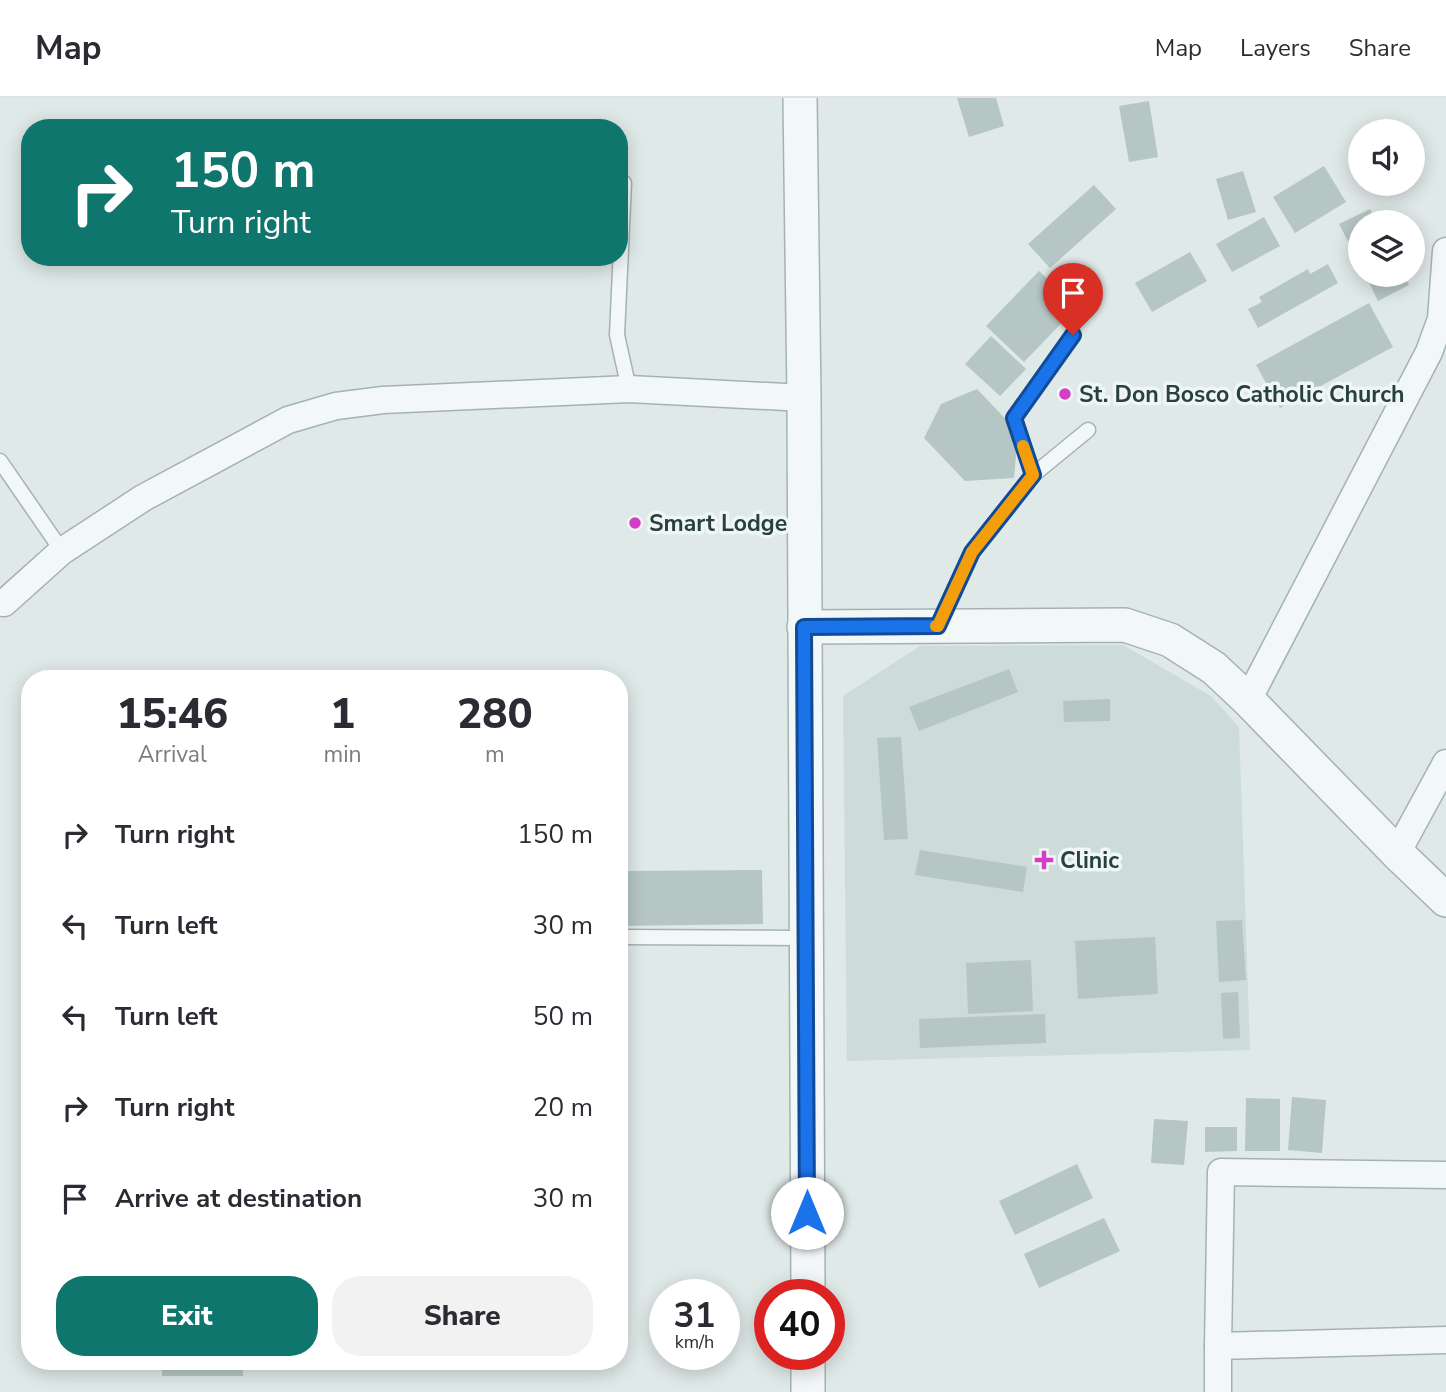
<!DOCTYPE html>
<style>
body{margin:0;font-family:"Nunito Sans",sans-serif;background:#f2f2f3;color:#2b2b33;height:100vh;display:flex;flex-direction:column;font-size:26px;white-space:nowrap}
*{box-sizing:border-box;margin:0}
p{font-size:23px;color:#7c7c81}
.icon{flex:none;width:38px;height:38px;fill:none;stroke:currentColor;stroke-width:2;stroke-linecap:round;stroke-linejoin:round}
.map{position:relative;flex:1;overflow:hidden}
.drawer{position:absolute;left:21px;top:572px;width:607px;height:700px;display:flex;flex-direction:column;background:#fff;border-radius:28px;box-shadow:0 4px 18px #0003}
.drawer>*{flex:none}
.top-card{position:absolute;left:21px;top:21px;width:607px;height:147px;border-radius:28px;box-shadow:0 4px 18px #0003;background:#0f766e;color:#fff;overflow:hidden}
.tools{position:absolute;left:1348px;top:21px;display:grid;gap:14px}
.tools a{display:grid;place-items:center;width:77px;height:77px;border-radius:50%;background:#fff;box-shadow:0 4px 18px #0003;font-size:35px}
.speed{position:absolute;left:649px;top:1181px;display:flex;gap:14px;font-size:35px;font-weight:700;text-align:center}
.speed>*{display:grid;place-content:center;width:91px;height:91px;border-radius:50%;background:#fff;box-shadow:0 4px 18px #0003;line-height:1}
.speed small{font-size:18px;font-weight:400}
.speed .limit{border:10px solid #d22;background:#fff;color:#111}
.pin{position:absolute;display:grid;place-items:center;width:60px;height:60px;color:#fff;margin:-72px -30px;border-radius:50% 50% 50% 0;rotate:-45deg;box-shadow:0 0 7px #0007}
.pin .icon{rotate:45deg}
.me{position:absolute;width:77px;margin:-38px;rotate:0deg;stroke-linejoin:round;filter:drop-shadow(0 0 5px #0008)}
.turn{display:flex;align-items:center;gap:24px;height:147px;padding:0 35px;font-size:32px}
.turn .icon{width:91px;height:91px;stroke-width:2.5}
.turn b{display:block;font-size:49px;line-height:60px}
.eta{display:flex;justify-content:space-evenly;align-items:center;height:119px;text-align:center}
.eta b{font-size:42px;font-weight:800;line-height:49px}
.action{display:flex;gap:14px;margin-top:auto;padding:14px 35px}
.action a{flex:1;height:80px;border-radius:28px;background:#0f766e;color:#fff;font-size:28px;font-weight:800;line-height:80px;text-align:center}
.action a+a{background:#f2f2f3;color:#2b2b33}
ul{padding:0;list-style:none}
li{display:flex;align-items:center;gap:21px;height:91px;padding:0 35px}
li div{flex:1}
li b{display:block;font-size:26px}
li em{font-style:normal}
header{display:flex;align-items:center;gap:42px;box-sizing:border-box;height:98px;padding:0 35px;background:#fff;border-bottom:2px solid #e1e1e2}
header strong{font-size:33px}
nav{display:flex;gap:38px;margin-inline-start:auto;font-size:24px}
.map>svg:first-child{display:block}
</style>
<header>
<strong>Map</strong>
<nav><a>Map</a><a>Layers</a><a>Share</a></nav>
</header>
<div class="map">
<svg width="1446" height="1294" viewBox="0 0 1446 1294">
<rect width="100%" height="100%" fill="#dfe9e8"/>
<polygon fill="#cddbd9" points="1123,547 1211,598 1239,629 1250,952 847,963 843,598 920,548"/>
<g fill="#b6c6c4">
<polygon points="957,0 996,0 1004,28 969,39"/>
<polygon points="1149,3 1158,59 1129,64 1119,8"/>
<polygon points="1324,68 1346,104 1295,135 1273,99"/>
<polygon points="1243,73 1256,114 1228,122 1216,81"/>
<polygon points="1094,87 1116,111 1050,170 1028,146"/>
<polygon points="1370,111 1377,124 1360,124 1360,166 1339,126"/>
<polygon points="1264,119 1280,148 1232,174 1216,146"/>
<polygon points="1190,154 1207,183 1152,214 1135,185"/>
<polygon points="1328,166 1338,185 1258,230 1248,211 1262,204 1259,199 1308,171 1310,176"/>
<polygon points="1039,173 1077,209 1024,264 986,228"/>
<polygon points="1365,177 1404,177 1409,187 1378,203"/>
<polygon points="1369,205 1393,249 1280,310 1256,267"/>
<polygon points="991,238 1026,271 1000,298 965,266"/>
<polygon points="977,291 1018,334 1014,380 965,383 924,340 941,306"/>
<polygon points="1009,571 1018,594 919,633 909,609"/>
<polygon points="1110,601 1110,623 1064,624 1063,603"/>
<polygon points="901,639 908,741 884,742 877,640"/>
<polygon points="920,752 1027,769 1023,794 915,777"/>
<polygon points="762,772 763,826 620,828 620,773"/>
<polygon points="1242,822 1246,882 1219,884 1216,823"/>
<polygon points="1155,839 1158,896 1078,901 1075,843"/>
<polygon points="1031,862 1033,913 968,916 966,865"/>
<polygon points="1238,894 1240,940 1223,941 1221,895"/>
<polygon points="1045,916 1046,945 920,950 919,921"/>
<polygon points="1292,999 1326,1002 1322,1055 1288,1052"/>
<polygon points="1246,1000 1280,1001 1280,1053 1245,1053"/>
<polygon points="1154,1021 1188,1023 1184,1067 1151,1065"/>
<polygon points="1205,1029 1237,1029 1237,1053 1205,1054"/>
<polygon points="1077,1066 1093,1100 1015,1137 999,1103"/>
<polygon points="1104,1120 1120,1153 1039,1190 1024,1156"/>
<rect x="162" y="1264" width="81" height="14"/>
</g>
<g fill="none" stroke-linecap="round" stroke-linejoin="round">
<defs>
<g id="service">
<polyline points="624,85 617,237 629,291"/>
<polyline points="0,363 62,453"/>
<polyline points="1033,377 1014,320 1073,237"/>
<polyline points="938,527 972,454 1033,377 1088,332"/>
<polyline points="620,839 806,840"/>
</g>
<g id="minor">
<polyline points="4,505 62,453 143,400 288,322 336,308 383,302 629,291 804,300"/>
<polyline points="1248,602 1429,254 1441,221 1446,153"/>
<polyline points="1397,755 1446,665"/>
<polyline points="1218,1248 1446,1242"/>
<polyline points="1218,1294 1218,1248 1221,1074 1446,1077"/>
</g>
<g id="tertiary">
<polyline points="800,0 804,300 808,1197"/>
<polyline points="804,529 1125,527 1170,542 1214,570 1248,602 1397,755 1446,802"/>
<polyline points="808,1256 808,1294"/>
</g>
</defs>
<use href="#service" stroke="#a4b3b2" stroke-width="17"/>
<use href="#minor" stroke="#a4b3b2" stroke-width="29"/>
<use href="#tertiary" stroke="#a4b3b2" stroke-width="36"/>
<use href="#service" stroke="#f2f7f7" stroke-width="14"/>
<use href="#minor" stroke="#f2f7f7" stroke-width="26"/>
<use href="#tertiary" stroke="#f2f7f7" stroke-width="33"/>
</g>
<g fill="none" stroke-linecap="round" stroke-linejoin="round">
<defs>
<polyline id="route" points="807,1115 804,529 938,528 972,454 1033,377 1014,320 1073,237"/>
</defs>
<use href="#route" stroke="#114b97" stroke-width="18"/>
<use href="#route" stroke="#1a73e8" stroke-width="12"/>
<polyline stroke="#f59e0b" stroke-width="12" points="936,528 938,528 972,454 1033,377 1023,348"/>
</g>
<g fill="#d43ec6" stroke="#eff6f5" stroke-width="2.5">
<circle cx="1065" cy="296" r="7"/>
<circle cx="635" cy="425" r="7"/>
<path d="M1040.5 751.5h7v7h7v7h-7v7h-7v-7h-7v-7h7z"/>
</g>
<g text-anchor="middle" stroke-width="7" stroke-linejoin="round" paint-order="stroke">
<g font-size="23" font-weight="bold" fill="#27413e" stroke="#eff6f5" text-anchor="start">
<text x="1079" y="304">St. Don Bosco Catholic Church</text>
<text x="649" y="433">Smart Lodge</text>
<text x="1060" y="770">Clinic</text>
</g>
</g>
</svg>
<div class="tools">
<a><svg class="icon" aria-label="sound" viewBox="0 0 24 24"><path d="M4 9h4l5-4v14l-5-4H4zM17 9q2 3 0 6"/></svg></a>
<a><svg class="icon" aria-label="layers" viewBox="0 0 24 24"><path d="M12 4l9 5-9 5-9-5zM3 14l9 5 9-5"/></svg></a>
</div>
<div class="speed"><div>31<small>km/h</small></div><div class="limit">40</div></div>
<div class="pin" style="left:1073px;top:237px;background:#d93025"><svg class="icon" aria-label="arrive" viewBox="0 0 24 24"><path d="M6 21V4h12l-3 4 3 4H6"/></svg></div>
<svg class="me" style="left:807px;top:1115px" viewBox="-20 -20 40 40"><circle r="19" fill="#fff"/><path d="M0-13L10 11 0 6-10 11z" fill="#1a73e8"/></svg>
<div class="top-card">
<div class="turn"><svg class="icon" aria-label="right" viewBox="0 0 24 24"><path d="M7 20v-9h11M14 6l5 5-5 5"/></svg><div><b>150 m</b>Turn right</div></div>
</div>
<section class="drawer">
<div class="eta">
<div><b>15:46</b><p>Arrival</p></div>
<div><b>1</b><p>min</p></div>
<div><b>280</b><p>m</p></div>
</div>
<ul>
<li><svg class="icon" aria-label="right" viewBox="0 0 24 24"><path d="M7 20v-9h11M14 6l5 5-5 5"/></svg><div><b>Turn right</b></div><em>150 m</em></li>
<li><svg class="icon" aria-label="left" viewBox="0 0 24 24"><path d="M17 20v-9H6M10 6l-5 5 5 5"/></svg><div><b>Turn left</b></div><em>30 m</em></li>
<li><svg class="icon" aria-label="left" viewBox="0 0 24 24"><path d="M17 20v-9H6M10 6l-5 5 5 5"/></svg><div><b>Turn left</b></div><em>50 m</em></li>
<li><svg class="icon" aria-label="right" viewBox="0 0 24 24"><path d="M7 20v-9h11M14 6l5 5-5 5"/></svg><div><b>Turn right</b></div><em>20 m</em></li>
<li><svg class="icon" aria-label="arrive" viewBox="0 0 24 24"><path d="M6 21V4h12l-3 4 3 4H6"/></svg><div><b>Arrive at destination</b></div><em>30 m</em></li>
</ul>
<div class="action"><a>Exit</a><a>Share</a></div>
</section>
</div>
